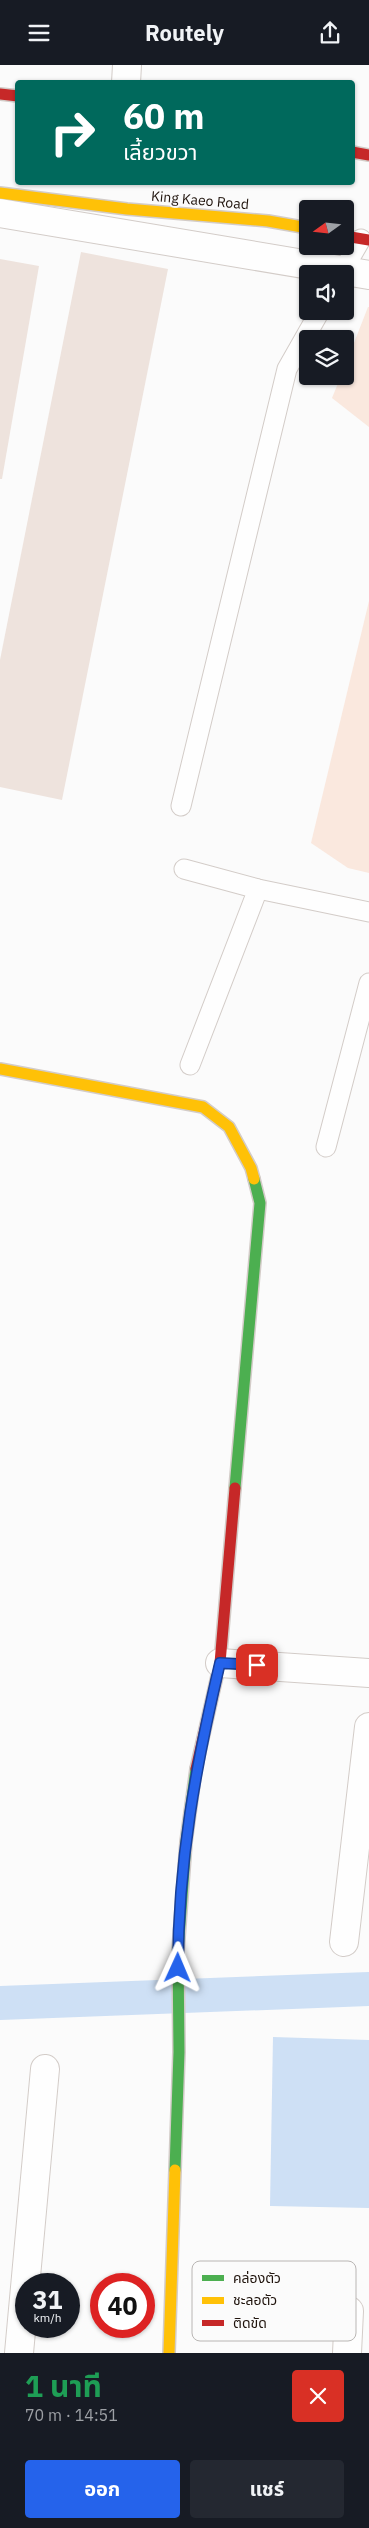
<!DOCTYPE html>
<html lang="th">
<meta charset="utf-8">
<style>
body{margin:0;font-family:"IBM Plex Sans","Noto Sans Thai",sans-serif;background:#242831;color:#f1f3f6;height:100vh;display:flex;flex-direction:column;font-size:19px;white-space:nowrap}
*{box-sizing:border-box;margin:0}
p{font-size:16px;color:#9ea1a6}
.icon{flex:none;width:28px;height:28px;fill:none;stroke:currentColor;stroke-width:2;stroke-linecap:round;stroke-linejoin:round}
.map{position:relative;height:2288px;overflow:hidden}
.details{display:flex;flex-direction:column;background:#171b24;flex:1}
.details>*{flex:none}
.guide{position:absolute;left:15px;top:15px;width:340px;height:105px;border-radius:5px;box-shadow:0 1px 4px #0004;background:#00695c;color:#fff;overflow:hidden}
.needle{width:32px;rotate:255deg}
.fabs{position:absolute;left:299px;top:135px;display:grid;gap:10px}
.fabs a{display:grid;place-items:center;width:55px;height:55px;border-radius:5px;background:#171b24;box-shadow:0 1px 4px #0004;font-size:25px}
.speed{position:absolute;left:15px;top:2208px;display:flex;gap:10px;font-size:25px;font-weight:700;text-align:center}
.speed>*{display:grid;place-content:center;width:65px;height:65px;border-radius:50%;background:#171b24;box-shadow:0 1px 4px #0004;line-height:1}
.speed small{font-size:12px;font-weight:400}
.speed .limit{border:8px solid #d22;background:#fff;color:#111}
.pin{position:absolute;display:grid;place-items:center;width:42px;height:42px;color:#fff;margin:-21px;border-radius:10px;box-shadow:0 2px 8px #0006}
.me{position:absolute;width:55px;margin:-28px;rotate:1deg;stroke-linejoin:round;filter:drop-shadow(0 0 4px #0008)}
.turn{display:flex;align-items:center;gap:18px;height:105px;padding:0 25px;font-size:22px}
.turn .icon{width:65px;height:65px;stroke-width:2.5}
.turn b{display:block;font-size:35px;line-height:42px}
.round{display:grid;place-items:center;flex:none;width:52px;height:52px;border-radius:5px;background:#242831}
.overview{display:flex;align-items:center;justify-content:space-between;height:85px;padding:0 25px}
h1{font-size:30px;font-weight:700;line-height:38px;color:#1e9e55}
.primary-button{display:flex;gap:10px;margin-top:auto;padding:10px 25px}
.primary-button a{flex:1;height:58px;border-radius:5px;background:#2563eb;color:#fff;font-size:20px;font-weight:700;line-height:58px;text-align:center}
.primary-button a+a{background:#242831;color:#f1f3f6}
header{display:flex;justify-content:space-between;align-items:center;height:65px;padding:0 25px;background:#171b24;font-size:22px;font-weight:700}
.map>svg:first-child{display:block}
</style>
<header><svg class="icon" aria-label="menu" viewBox="0 0 24 24"><path d="M4 6h16M4 12h16M4 18h16"/></svg>Routely<svg class="icon" aria-label="share" viewBox="0 0 24 24"><path d="M12 15V3M7 8l5-5 5 5M5 13v7h14v-7"/></svg></header>
<div class="map">
<svg width="369" height="2288" viewBox="0 0 369 2288">
<rect width="100%" height="100%" fill="#fbfbfb"/>
<g fill="#fae8de">
<polygon points="368,242 369,242 369,362 332,333 341,311 345,311 345,301"/>
<polygon points="369,536 369,808 348,803 311,778"/>
</g>
<polygon fill="#cee0f5" points="273,1972 369,1975 369,2143 270,2141"/>
<g fill="none" stroke-linecap="round" stroke-linejoin="round">
<polyline stroke="#cee0f5" stroke-width="34" points="0,1938 369,1924"/>
</g>
<g fill="#eee3dd">
<polygon points="81,187 168,204 62,735 0,722 0,595"/>
<polygon points="0,194 39,201 2,414 0,414"/>
</g>
<g fill="none" stroke-linecap="round" stroke-linejoin="round">
<defs>
<g id="lane">
<polyline points="341,209 361,174"/>
<polyline points="181,741 287,304 320,246"/>
<polyline points="184,804 258,824 369,847"/>
<polyline points="190,1000 258,824"/>
<polyline points="326,1082 369,918"/>
</g>
<g id="street">
<polyline points="126,18 127,0"/>
<polyline points="0,148 369,210"/>
<polyline points="220,1598 369,1608"/>
<polyline points="344,1877 369,1662"/>
<polyline points="19,2288 45,2004"/>
<polyline points="347,2288 349,2246"/>
</g>
<g id="fast">
<polyline points="235,1423 260,1138 254,1114"/>
<polyline points="175,2105 179,1987 178,1886 186,1777 196,1704"/>
</g>
<g id="slow">
<polyline points="0,128 127,144 268,156 308,163"/>
<polyline points="0,1004 203,1042 229,1062 251,1103 254,1114"/>
<polyline points="169,2288 175,2105"/>
</g>
<g id="jam">
<polyline points="0,29 18,31"/>
<polyline points="352,87 369,90"/>
<polyline points="345,171 369,175"/>
<polyline points="196,1704 220,1598 235,1423"/>
</g>
</defs>
<use href="#lane" stroke="#d3ccc8" stroke-width="21"/>
<use href="#street" stroke="#d3ccc8" stroke-width="30"/>
<use href="#fast" stroke="#d3ccc8" stroke-width="14"/>
<use href="#slow" stroke="#d3ccc8" stroke-width="14"/>
<use href="#jam" stroke="#d3ccc8" stroke-width="14"/>
<use href="#lane" stroke="#fefefe" stroke-width="19"/>
<use href="#street" stroke="#fefefe" stroke-width="28"/>
<use href="#fast" stroke="#4caf50" stroke-width="11"/>
<use href="#slow" stroke="#ffc107" stroke-width="11"/>
<use href="#jam" stroke="#c62828" stroke-width="11"/>
</g>
<g fill="none" stroke-linecap="round" stroke-linejoin="round">
<defs>
<path id="route" d="M 178,1903 C 178,1797 196,1700 220,1598 L 257,1600"/>
</defs>
<use href="#route" stroke="#184099" stroke-width="12"/>
<use href="#route" stroke="#2563eb" stroke-width="9"/>
</g>
<g text-anchor="middle" stroke-width="4" stroke-linejoin="round" paint-order="stroke">
<g font-size="14" fill="#20140d" stroke="#fbfbfb">
<text transform="translate(200 135) rotate(5)" y="5">King Kaeo Road</text>
</g>
</g>
<rect x="192" y="2196" width="164" height="80" rx="8" fill="#fbfbfb" stroke="#b9b6b4" stroke-width="1"/>
<rect x="202" y="2210" width="22" height="6" fill="#4caf50"/>
<rect x="202" y="2232" width="22" height="7" fill="#ffc107"/>
<rect x="202" y="2255" width="22" height="6" fill="#c62828"/>
<g font-size="14" fill="#20140d">
<text x="233" y="2218">คล่องตัว</text>
<text x="233" y="2240">ชะลอตัว</text>
<text x="233" y="2263">ติดขัด</text>
</g>
</svg>
<div class="fabs">
<a><svg class="needle" viewBox="-14 -14 28 28"><path d="M0-13l5 13h-10z" fill="#e53935"/><path d="M0 13l5-13h-10z" fill="#9ea1a6"/></svg></a>
<a><svg class="icon" aria-label="sound" viewBox="0 0 24 24"><path d="M4 9h4l5-4v14l-5-4H4zM17 9q2 3 0 6"/></svg></a>
<a><svg class="icon" aria-label="layers" viewBox="0 0 24 24"><path d="M12 4l9 5-9 5-9-5zM3 14l9 5 9-5"/></svg></a>
</div>
<div class="speed"><div>31<small>km/h</small></div><div class="limit">40</div></div>
<div class="pin" style="left:257px;top:1600px;background:#d93025"><svg class="icon" aria-label="arrive" viewBox="0 0 24 24"><path d="M6 21V4h12l-3 4 3 4H6"/></svg></div>
<svg class="me" style="left:178px;top:1903px" viewBox="-20 -20 40 40"><path d="M0-17L14 15 0 8-14 15z" fill="#2563eb" stroke="#fff" stroke-width="4"/></svg>
<div class="guide">
<div class="turn"><svg class="icon" aria-label="right" viewBox="0 0 24 24"><path d="M7 20v-9h11M14 6l5 5-5 5"/></svg><div><b>60 m</b>เลี้ยวขวา</div></div>
</div>
</div>
<section class="details">
<div class="overview"><div><h1>1 นาที</h1><p>70 m · 14:51</p></div><a class="round" style="background:#d93025;color:#fff"><svg class="icon" aria-label="close" viewBox="0 0 24 24"><path d="M6 6l12 12M18 6L6 18"/></svg></a></div>
<div class="primary-button"><a>ออก</a><a>แชร์</a></div>
</section>
